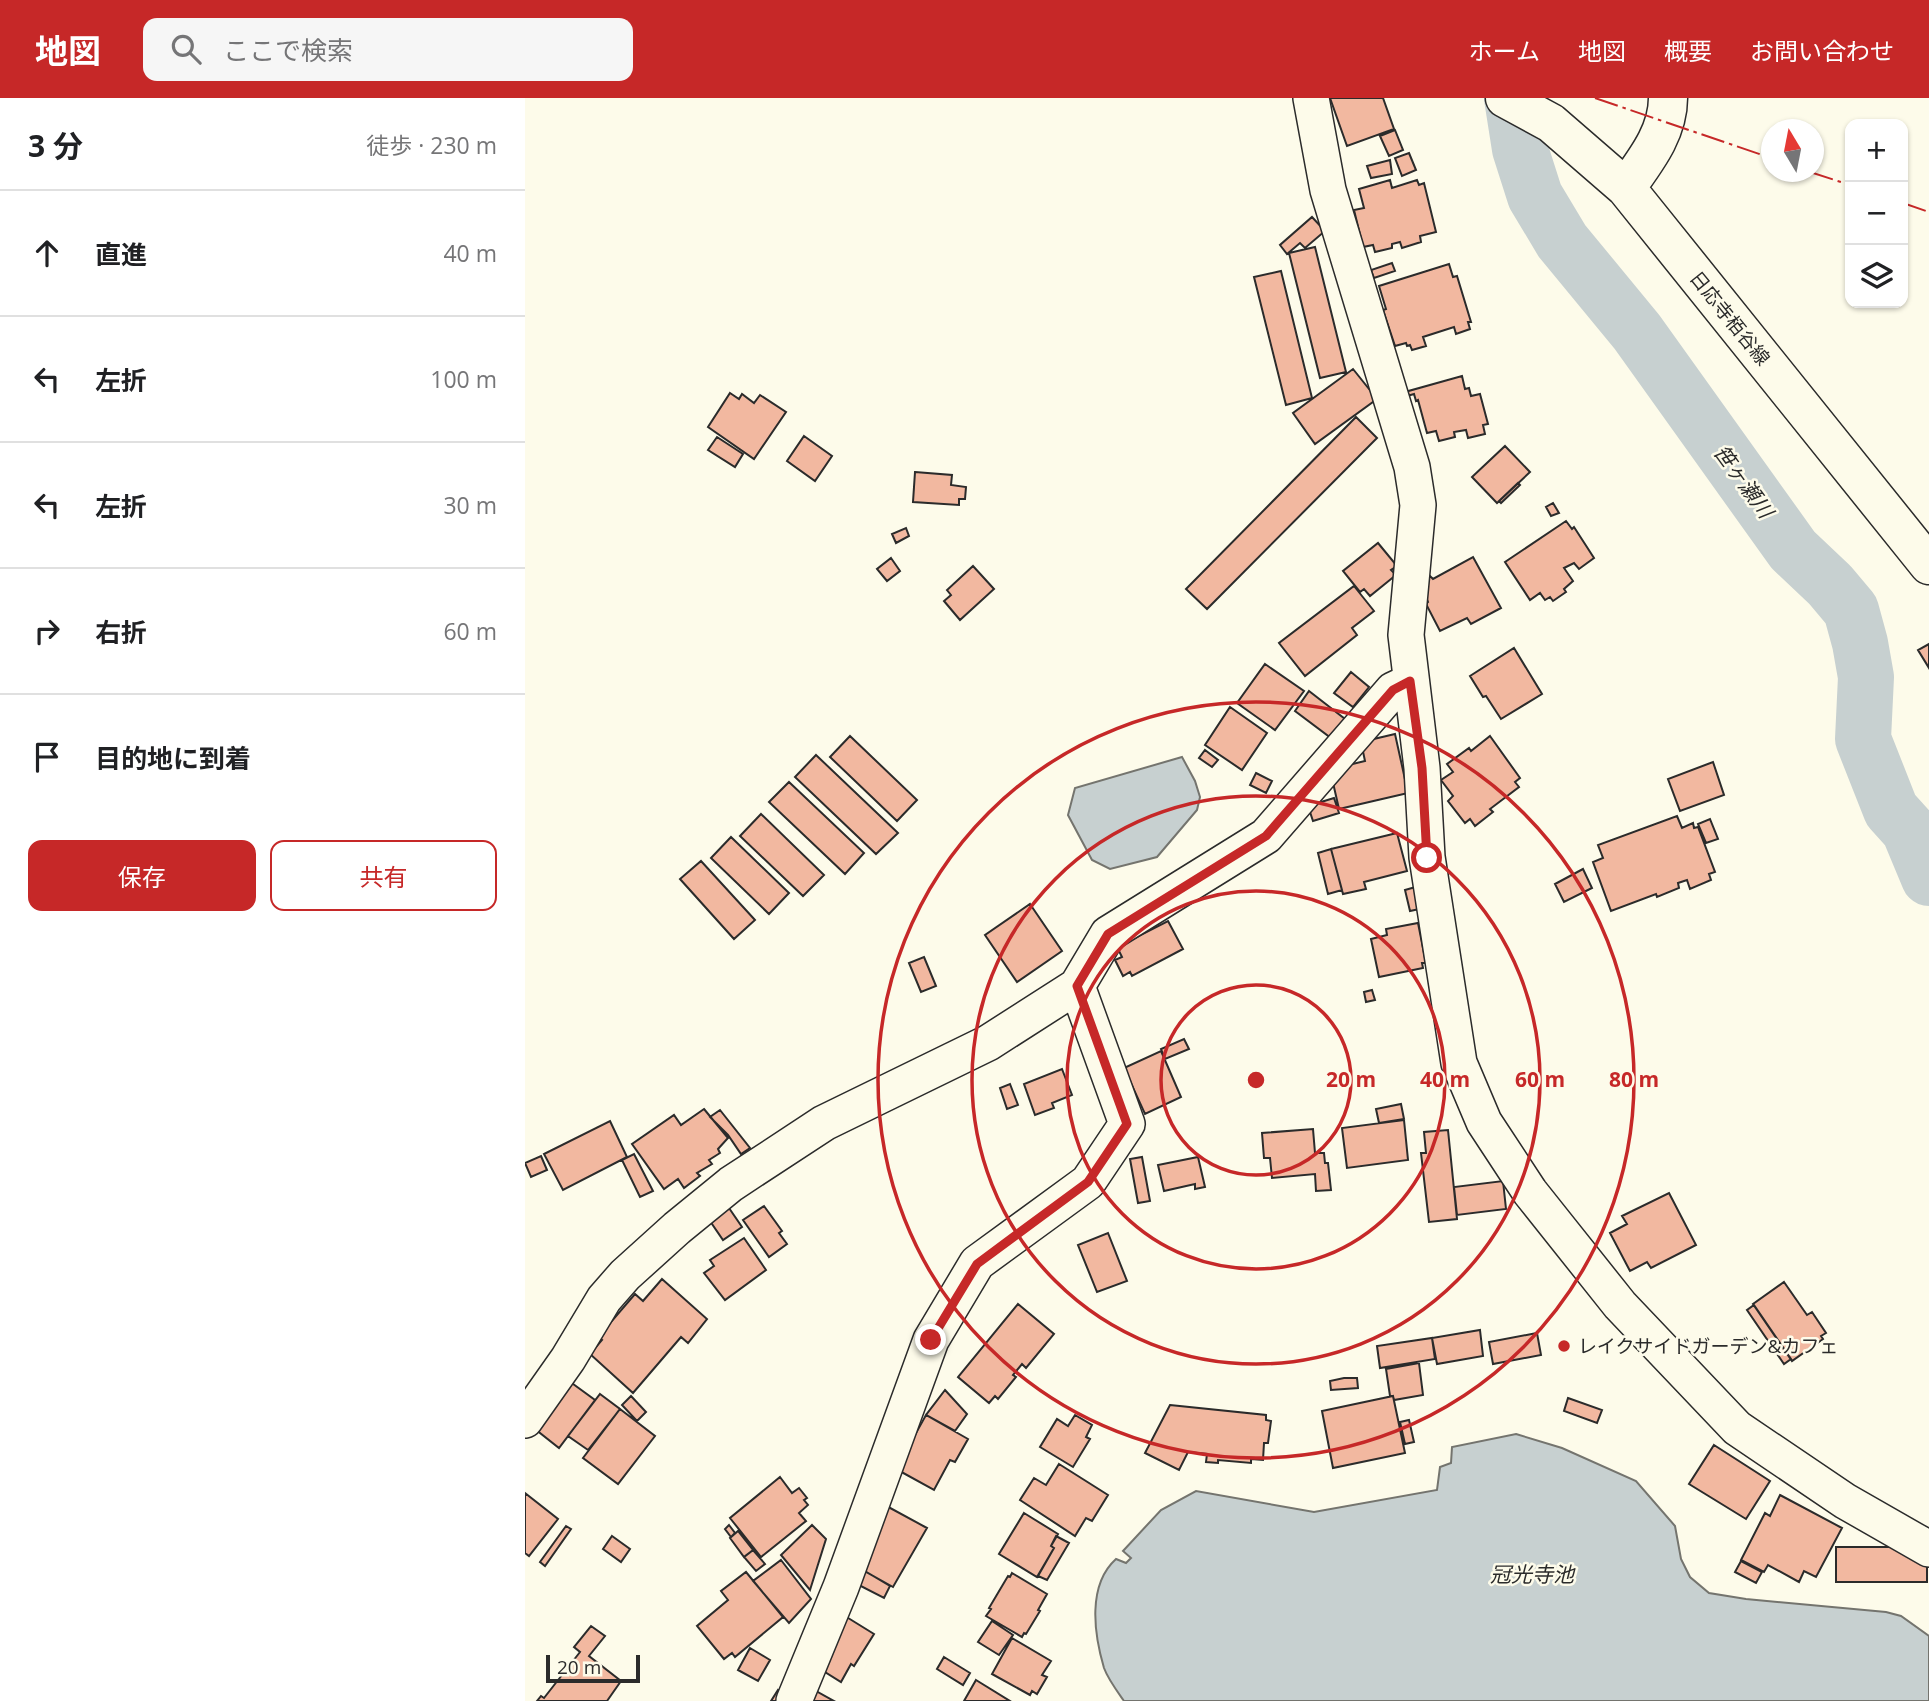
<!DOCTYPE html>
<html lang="ja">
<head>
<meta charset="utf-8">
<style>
	body { margin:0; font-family:"Open Sans","Noto Sans JP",sans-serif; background:#f6f6f6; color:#202124 }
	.controls { position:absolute; right:21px; top:21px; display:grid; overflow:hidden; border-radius:14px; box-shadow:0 2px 5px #0004 }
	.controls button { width:63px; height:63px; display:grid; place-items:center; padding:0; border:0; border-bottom:2px solid #e0e0e0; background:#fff; color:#202124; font:35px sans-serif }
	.compass { position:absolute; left:1236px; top:21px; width:63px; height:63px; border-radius:50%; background:#fff; box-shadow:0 2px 5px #0004; rotate:350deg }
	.scale { position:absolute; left:21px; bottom:18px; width:94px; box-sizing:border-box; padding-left:7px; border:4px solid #2b2b2b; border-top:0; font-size:19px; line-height:24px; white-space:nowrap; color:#2b2b2b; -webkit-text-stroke:5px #fdfbea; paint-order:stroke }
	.stop { position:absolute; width:21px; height:21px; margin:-16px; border:5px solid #c62828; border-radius:50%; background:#fff }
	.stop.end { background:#c62828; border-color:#fff; box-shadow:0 2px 7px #0008 }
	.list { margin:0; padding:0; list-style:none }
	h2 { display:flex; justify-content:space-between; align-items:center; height:91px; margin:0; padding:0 28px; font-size:30px }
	h2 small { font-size:23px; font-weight:400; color:#757577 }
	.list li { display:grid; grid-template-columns:46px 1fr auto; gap:21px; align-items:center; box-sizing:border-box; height:126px; padding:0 28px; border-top:2px solid #e0e0e0 }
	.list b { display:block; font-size:26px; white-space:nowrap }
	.list em { font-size:23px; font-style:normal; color:#757577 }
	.actions { display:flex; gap:14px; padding:21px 28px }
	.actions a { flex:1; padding:16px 0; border:2px solid #c62828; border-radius:14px; text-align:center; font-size:24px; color:#c62828 }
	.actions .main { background:#c62828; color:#fff }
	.icon { flex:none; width:38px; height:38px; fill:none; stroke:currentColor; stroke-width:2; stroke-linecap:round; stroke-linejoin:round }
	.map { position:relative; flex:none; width:1404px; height:1603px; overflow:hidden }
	header { display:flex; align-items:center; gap:42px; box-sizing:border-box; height:98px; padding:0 35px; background:#c62828; color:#fff }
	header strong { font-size:33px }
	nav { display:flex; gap:38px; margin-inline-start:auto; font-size:24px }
	.search { width:490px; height:63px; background:#f6f6f6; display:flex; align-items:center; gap:18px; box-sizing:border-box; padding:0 24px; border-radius:14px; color:#757577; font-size:26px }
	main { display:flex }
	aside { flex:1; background:#fff }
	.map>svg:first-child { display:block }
</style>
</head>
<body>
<header>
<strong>地図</strong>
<div class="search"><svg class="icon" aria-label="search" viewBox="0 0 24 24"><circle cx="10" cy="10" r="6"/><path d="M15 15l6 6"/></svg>ここで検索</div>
<nav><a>ホーム</a><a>地図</a><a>概要</a><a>お問い合わせ</a></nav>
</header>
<main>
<aside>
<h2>3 分<small>徒歩 · 230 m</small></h2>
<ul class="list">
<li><svg class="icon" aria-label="ahead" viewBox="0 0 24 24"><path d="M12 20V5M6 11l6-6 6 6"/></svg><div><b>直進</b></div><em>40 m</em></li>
<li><svg class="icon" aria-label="left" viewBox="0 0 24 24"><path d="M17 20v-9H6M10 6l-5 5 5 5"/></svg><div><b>左折</b></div><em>100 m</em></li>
<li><svg class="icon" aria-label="left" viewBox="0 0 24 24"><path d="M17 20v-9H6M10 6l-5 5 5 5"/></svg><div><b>左折</b></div><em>30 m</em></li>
<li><svg class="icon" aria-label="right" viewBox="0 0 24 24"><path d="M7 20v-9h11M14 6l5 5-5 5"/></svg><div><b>右折</b></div><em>60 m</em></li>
<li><svg class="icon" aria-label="arrive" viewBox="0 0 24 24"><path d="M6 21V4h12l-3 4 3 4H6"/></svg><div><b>目的地に到着</b></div></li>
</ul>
<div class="actions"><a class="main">保存</a><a>共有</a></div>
</aside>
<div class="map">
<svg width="1404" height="1603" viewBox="0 0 1404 1603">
	<rect width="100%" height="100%" fill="#fdfbea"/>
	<path fill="#c7d0d0" stroke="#74746e" stroke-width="2" d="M657,659L670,683L675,699L672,712L632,759L585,771L567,762L543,717L550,690Z
		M991,1336L1037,1350L1111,1383L1150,1428L1156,1461L1165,1479L1184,1495L1221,1501L1361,1514L1376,1518L1404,1538V1603H599C592,1593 583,1581 579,1570C569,1536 562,1487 591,1461L601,1465L606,1460L598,1453L636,1412L671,1393L789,1414L912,1392L915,1369L926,1365L927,1349Z"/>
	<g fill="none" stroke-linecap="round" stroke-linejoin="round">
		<path stroke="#c7d0d0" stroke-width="56" d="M987,0L995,51L1010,98L1037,143L1112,234L1268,452L1305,487L1326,512L1335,545L1341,579L1338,641L1366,712L1384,732L1404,780"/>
	</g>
	<path fill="#f2b8a0" stroke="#2b2b2b" stroke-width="2" d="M805,0H858L869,31L822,48Z
		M870,32L878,52L864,58L855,38Z
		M884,55L891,72L877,78L870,60Z
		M865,62L867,76L846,80L842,68Z
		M865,82L867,90L892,82L894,87L899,85L911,134L895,138L896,144L877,150L875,144L867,146V150L850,154L848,147L838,149L829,112L839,110L834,91Z
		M787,119L800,133L780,150L775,145L762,156L755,147Z
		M790,149L821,274L795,280L764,155Z
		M867,165L870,173L849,180L846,172Z
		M924,166L928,179L932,178L946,224H943L945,231L931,236L929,229L898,239L901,248L887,252L885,247L882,248L881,245L870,248L858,212L861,211L854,188Z
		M756,173L787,300L761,307L729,179Z
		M828,271L852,301L790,346L768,315Z
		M937,278L940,291L944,290L946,298L955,296L963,326L958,327L960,336L943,340L941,332L929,334L930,339L914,343L911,333L902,335L893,302L891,303L889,296L882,298L880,294Z
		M205,295L214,301L217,296L229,305L235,297L261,314L229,361L183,329Z
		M831,319L852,340L682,511L661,491Z
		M279,338L307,358L290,383L262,363Z
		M192,339L218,356L210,369L183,352Z
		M980,348L1005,374L972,405L947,379Z
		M390,374L427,377L426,387L441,389L440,401H434V407L388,404Z
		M993,385L995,387L976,405L974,403Z
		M1028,405L1034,415L1026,418L1021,409Z
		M1041,423L1047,431L1049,429L1069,460L1054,471L1049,465L1039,470L1048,483L1039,491L1041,494L1028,503L1025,499L1020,502L1015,495L1005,502L980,464Z
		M381,430L384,438L371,445L367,436Z
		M853,445L872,468L866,472L871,477L845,498L839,491L835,494L818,473Z
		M948,459L976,510L946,526L942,520L915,533L901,506L903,504L895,484L905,478L908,481Z
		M366,460L375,473L362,483L352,471Z
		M448,468L469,491L435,522L419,503L426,497L422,492Z
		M829,488L849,513L827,530L832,537L780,578L754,545Z
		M1404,546V570L1393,552Z
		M989,550L1017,596L976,621L961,598L958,599L945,578Z
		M740,566L779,593L750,632L712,605Z
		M826,574L844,589L828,609L809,595Z
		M784,593L820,621L806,640L770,613Z
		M705,609L742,635L717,672L680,647Z
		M870,636L883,695L814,711L806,676L811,670L840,663L836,644Z
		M325,638L392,702L372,723L305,659Z
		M965,638L995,680L990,684L994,689L965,711L968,714L950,728L945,721L940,725L923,703L928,698L916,682L928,674L922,666L944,650L946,653Z
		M680,652L693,662L687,669L674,660Z
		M291,657L373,735L351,756L270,679Z
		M1188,664L1199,697L1155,713L1143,681Z
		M731,675L747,683L741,695L725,687Z
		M264,684L339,755L320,776L244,704Z
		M809,700L814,715L788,723L783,708Z
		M236,716L299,777L278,798L215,738Z
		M1152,718L1157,730L1168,725L1169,730L1173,729L1190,774L1184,776L1186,782L1165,791L1162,782L1153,785L1154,790L1132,799L1131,796L1086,813L1068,764L1078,760L1073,747Z
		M1185,721L1193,741L1181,745L1173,726Z
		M872,735L882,773L839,784L841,791L818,796L806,751Z
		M206,739L264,795L244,816L186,760Z
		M806,751L817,792L803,796L793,755Z
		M176,763L230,822L209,841L155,781Z
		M1058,771L1067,790L1039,804L1030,786Z
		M894,788L899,810L885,813L880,792Z
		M505,806L537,853L492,884L460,837Z
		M643,823L658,851L607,878L605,874L598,878L590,862L597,859L592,849Z
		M893,825L901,865H897L898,870L854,879L846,841L862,837L861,831Z
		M399,859L411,888L396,894L384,865Z
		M847,892L850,902L841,904L839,894Z
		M659,941L664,951L640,961L636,951Z
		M636,953L656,999L620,1016L599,970Z
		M537,971L547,997L527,1005L529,1010L510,1017L499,986Z
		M485,986L493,1007L482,1011L475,990Z
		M876,1006L879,1021L854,1025L851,1011Z
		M179,1011L203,1040L193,1051L195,1055L184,1062L187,1066L172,1075L175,1078L159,1090L153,1081L139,1091L107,1046L149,1017L156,1027Z
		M195,1012L225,1050L216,1056L203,1037L185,1019Z
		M879,1022L883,1062L822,1070L817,1030Z
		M85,1023L102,1059L38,1092L19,1056Z
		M788,1031L790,1055H799L800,1065H803L806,1092L791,1093L790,1076L747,1080L745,1060H739L737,1035Z
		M923,1032L932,1121L904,1124L896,1055H901L899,1034Z
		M109,1056L128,1093L115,1099L97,1062Z
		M16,1058L22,1072L6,1079L0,1065Z
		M617,1059L625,1103L613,1105L605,1061Z
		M673,1059L680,1089L670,1091V1086L639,1093L633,1067Z
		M978,1083L981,1111L932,1117L929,1089Z
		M1144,1095L1171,1147L1126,1170L1122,1164L1105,1173L1085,1135L1102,1126L1097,1118Z
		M239,1108L257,1133L254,1135L262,1146L244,1159L218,1122Z
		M204,1110L217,1129L198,1142L185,1123Z
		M583,1135L602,1183L572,1194L553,1147Z
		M219,1140L241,1172L200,1202L179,1175L189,1168L185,1162Z
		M137,1181L182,1221L163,1245L156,1239L108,1295L65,1256L77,1242L73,1239L110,1196L118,1203Z
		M1259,1184L1282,1217L1287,1214L1301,1235L1296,1238L1298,1241L1267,1263L1228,1206Z
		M493,1206L529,1236L501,1270L497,1266L488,1277L491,1279L473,1301L470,1298L464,1305L433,1279Z
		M1229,1207L1266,1261L1259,1266L1222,1212Z
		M955,1232L958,1258L912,1266L907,1240Z
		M1012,1235L1016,1257L968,1266L964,1244Z
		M907,1240L910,1261L855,1270L852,1248Z
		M894,1265L898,1297L869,1302L868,1298H865L861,1271Z
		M819,1280H832L833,1290L806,1292L805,1283Z
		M44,1283L70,1302L34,1350L10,1331Z
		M420,1292L442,1316L430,1333L401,1317Z
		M75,1296L95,1311L63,1352L43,1338Z
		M106,1298L121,1314L112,1323L97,1307Z
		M868,1298L880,1355L808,1370L797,1313Z
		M1043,1300L1077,1312L1072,1325L1039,1313Z
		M645,1307L741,1317V1322L746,1323L743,1345H739L738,1362L726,1361V1365L693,1362V1365L681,1364L682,1356L663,1354L654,1372L620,1355Z
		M95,1311L130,1338L93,1386L58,1360Z
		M401,1317L443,1341L430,1364L425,1362L409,1392L371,1371Z
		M550,1317L567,1327L561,1339L565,1341L548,1369L515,1349L532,1321L543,1328Z
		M884,1322L889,1344L880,1346L875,1324Z
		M1189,1347L1245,1383L1221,1421L1164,1386Z
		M534,1366L583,1397L567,1423L561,1420L550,1438L495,1402L509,1380L521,1387Z
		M255,1379L267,1395L274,1390L282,1400L279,1402L283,1407L274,1415L281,1423L236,1459L205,1420Z
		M0,1395L33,1421L4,1458L0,1455Z
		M1255,1397L1317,1430L1291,1479L1279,1473L1274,1484L1243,1467L1239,1474L1216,1462L1240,1415L1245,1418Z
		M356,1405L402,1430L368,1489L327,1466Z
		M499,1415L533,1436L526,1448L529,1450L512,1479L474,1456Z
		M204,1427L210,1435L206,1439L200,1431Z
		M287,1427L301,1441L285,1492L256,1457Z
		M41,1428L46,1431L20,1468L15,1464Z
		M213,1433L228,1452L219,1459L205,1440Z
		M87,1438L105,1451L96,1464L78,1451Z
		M531,1438L544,1445L522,1482L513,1478L529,1450L526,1448Z
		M1311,1449H1372L1385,1452V1460H1402V1484H1311Z
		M228,1452L240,1466L231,1473L219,1459Z
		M256,1462L286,1501L264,1525L228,1483Z
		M1216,1463L1237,1474L1231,1485L1210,1474Z
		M333,1469L365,1488L359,1500L326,1483Z
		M221,1474L258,1519L210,1559L207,1555L199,1561L172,1528L203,1502L196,1493Z
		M487,1475L522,1496L513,1512L515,1513L501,1536L499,1535L497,1539L461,1518L466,1511L464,1510L483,1478L485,1479Z
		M307,1510L349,1536L329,1568L326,1566L316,1584L276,1559Z
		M467,1523L488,1537L474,1557L453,1544Z
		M66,1528L80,1538L64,1558L96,1583L82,1603H12L16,1598L19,1600L55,1554L49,1549Z
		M487,1540L526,1563L517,1577L522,1579L512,1596L507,1593L505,1597L467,1576Z
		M225,1550L245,1562L233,1583L213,1572Z
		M419,1559L445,1575L438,1587L412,1571Z
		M451,1582L485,1603H439Z
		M273,1583L309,1603H246L253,1592L256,1594Z"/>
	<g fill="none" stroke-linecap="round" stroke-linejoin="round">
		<defs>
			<path id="minor" d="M786,0L803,92L887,369L893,407L881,537L897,670L902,759L934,965L959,1024L1005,1094L1095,1207L1212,1330L1320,1403L1404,1451
				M0,1322L43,1261L79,1201L100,1177L152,1130L206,1086L299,1025L463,945L552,888L583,836L741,738L868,592L885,584
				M269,1603L316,1489L406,1242L452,1165L563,1084L602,1026L552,888"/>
			<path id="major" d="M980,0L1026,25L1101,90L1404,467
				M1101,90C1120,63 1143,35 1143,0"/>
		</defs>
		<use href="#minor" stroke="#2b2b2b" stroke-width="38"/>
		<use href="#major" stroke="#2b2b2b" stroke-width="41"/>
		<use href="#minor" stroke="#fdfbea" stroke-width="35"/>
		<use href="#major" stroke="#fdfbea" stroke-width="38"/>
		<path stroke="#c62828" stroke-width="2" stroke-dasharray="24 5 3.5 5" stroke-linecap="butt" d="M1070,0L1246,60
			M1285,74L1325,87
			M1378,105L1404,114"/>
	</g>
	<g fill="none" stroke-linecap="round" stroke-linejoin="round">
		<path stroke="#c62828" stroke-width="9" d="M406,1242L452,1166L563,1084L602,1026L552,888L583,836L741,738L868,592L885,583L897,670L902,760"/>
	</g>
	<g fill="none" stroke="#c62828" stroke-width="3.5">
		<circle cx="731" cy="982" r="95"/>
		<circle cx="731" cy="982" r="189"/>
		<circle cx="731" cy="982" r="284"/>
		<circle cx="731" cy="982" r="378"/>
	</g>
	<circle fill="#c62828" stroke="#fdfbea" stroke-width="2.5" cx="1039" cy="1248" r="7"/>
	<g text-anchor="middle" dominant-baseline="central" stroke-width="5" stroke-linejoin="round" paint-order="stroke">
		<g font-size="19" fill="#2b2b2b" stroke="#fdfbea">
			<text transform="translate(1205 220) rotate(51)">日応寺栢谷線</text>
		</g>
		<g font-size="19" fill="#2b2b2b" stroke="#fdfbea" text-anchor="start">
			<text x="1053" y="1248">レイクサイドガーデン&amp;カフェ</text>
		</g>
		<g font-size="21" font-style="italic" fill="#2b2b2b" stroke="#fdfbea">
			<text transform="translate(1219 383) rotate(54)">笹ヶ瀬川</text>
			<text x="1007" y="1476">冠光寺池</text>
		</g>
	</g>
	<circle cx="731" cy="982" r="10" fill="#c62828" stroke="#fdfbea" stroke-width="3.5"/>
	<g font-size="21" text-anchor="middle" font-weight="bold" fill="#c62828" stroke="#fdfbea" stroke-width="5" stroke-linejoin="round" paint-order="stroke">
		<text x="826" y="989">20 m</text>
		<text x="920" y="989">40 m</text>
		<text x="1015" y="989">60 m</text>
		<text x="1109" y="989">80 m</text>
	</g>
</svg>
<div class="controls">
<button>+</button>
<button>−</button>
<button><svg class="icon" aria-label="layers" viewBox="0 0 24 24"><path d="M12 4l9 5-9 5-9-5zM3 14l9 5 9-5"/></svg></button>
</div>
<svg class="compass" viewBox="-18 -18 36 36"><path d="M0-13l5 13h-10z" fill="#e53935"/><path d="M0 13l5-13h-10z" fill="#757577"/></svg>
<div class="scale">20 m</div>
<div class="stop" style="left:902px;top:760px"></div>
<div class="stop end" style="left:406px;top:1242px"></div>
</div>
</main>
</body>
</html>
